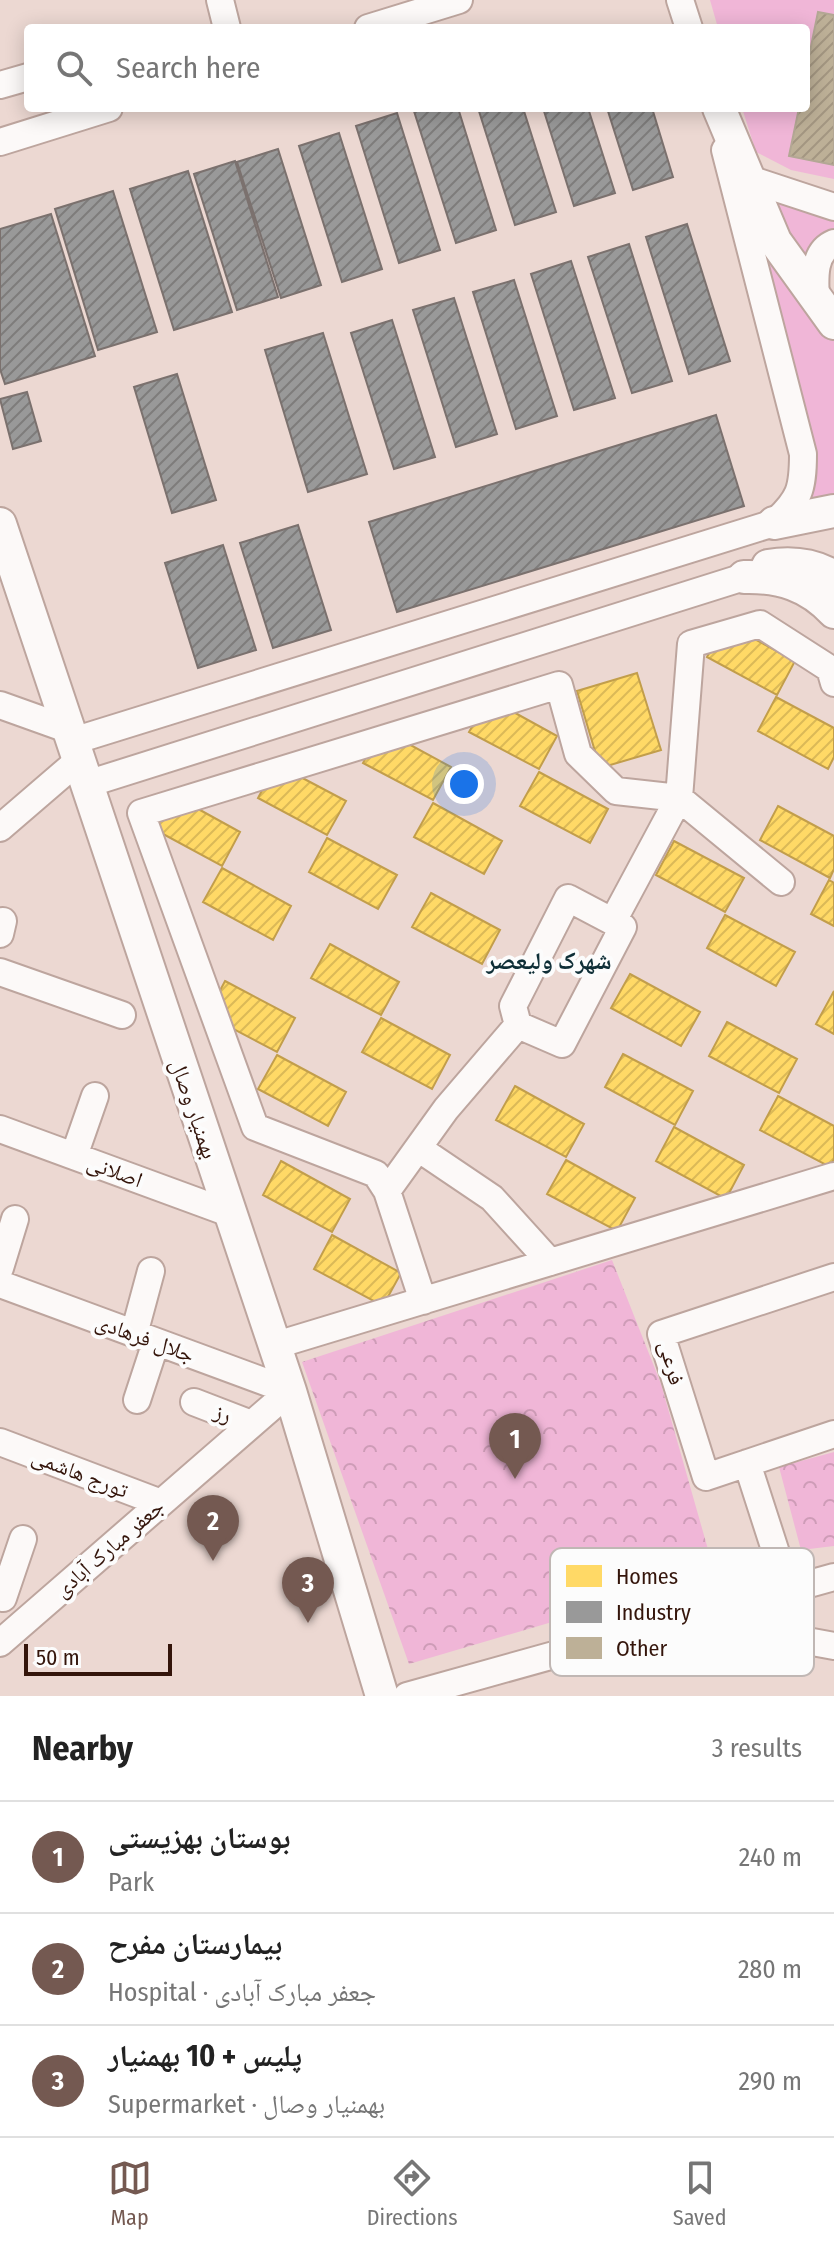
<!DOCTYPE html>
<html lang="en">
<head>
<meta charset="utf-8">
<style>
	body { margin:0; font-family:"Fira Sans Condensed","Noto Naskh Arabic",sans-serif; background:#f6f6f6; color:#222 }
	.scale { position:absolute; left:24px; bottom:20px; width:148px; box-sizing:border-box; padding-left:8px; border:4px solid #34150b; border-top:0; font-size:22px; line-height:28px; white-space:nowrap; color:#34150b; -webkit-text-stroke:6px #fcfcfc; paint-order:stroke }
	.you { position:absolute; left:464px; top:784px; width:28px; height:28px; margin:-20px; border:6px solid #fff; border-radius:50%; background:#1a73e8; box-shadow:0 0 0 12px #1a73e833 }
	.badge { display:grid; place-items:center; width:52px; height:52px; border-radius:50%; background:#745951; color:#fff; font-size:26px; font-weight:700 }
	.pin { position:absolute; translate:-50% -66px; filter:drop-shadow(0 2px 4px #0008) }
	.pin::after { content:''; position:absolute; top:42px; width:28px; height:24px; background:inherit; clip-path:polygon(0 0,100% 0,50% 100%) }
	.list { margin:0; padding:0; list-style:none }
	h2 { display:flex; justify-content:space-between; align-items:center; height:104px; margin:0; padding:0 32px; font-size:34px }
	h2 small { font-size:26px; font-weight:400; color:#767676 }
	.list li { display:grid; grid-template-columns:52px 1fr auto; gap:24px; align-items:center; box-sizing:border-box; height:112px; padding:0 32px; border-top:2px solid #e0e0e0 }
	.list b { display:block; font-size:30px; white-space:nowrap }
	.list p { margin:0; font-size:26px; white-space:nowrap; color:#767676 }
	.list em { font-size:26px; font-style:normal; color:#767676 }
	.icon { flex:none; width:44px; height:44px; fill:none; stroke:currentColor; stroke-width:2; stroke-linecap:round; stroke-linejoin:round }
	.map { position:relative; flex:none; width:834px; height:1696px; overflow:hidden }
	.search { position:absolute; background:#fff; box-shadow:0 4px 20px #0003; left:24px; right:24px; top:24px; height:88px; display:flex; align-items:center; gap:20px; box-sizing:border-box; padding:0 28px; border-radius:8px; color:#767676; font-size:30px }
	.sheet { height:440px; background:#fff }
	nav { display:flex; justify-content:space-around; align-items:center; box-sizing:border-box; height:112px; border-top:2px solid #e0e0e0; background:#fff; font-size:22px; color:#767676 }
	nav a { display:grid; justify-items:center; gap:4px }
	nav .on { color:#745951 }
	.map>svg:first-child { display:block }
</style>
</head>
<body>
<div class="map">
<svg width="834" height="1696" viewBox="0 0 834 1696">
	<defs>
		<pattern id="park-crowns" width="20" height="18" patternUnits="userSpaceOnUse" patternTransform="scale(2)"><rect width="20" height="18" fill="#f0b6d7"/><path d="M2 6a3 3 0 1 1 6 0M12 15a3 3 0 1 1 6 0" fill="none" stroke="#ce9cb7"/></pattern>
		<pattern id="homes-hatch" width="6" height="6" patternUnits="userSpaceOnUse" patternTransform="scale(2)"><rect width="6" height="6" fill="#ffd966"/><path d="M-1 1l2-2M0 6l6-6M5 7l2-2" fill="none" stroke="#dbb957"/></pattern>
		<pattern id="industry-hatch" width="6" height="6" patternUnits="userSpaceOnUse" patternTransform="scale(2)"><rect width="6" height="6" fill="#999"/><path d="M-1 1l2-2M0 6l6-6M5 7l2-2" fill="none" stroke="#7e7c7b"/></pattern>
		<pattern id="building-hatch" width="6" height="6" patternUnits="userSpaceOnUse" patternTransform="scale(2)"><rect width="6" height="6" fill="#bdb097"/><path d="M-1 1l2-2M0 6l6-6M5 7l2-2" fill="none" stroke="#a39681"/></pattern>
	</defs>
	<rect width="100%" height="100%" fill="#ecd8d2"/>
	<path fill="#f0b6d7" d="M710,0H834V179L791,170L756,152L742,108H806V28H718Z
		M773,201L834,216V228L823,235L803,266Z
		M747,208L824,330L834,339V497L803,507C816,484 816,469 812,444Z"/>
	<path fill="url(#park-crowns)" d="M612,1260L661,1384L715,1574L409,1664L302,1362Z
		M834,1452V1546L801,1550L779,1467Z"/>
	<path fill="url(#homes-hatch)" stroke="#c29e4b" stroke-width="2" d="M725,623L795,661L777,695L707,657Z
		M637,673L661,750L600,768L577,691Z
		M776,697L834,728V757L828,769L758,731Z
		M488,698L557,736L539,769L469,732Z
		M381,729L451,767L433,800L363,763Z
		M276,764L346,801L327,835L258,798Z
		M539,772L608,809L590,843L520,806Z
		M171,794L240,832L222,866L152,828Z
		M433,803L502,841L484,874L414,837Z
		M778,806L834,836V869L830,878L760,840Z
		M327,838L397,875L378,909L309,872Z
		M674,841L744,878L725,912L656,875Z
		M222,868L291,906L273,940L203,902Z
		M829,880L834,883V926L811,914Z
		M431,893L500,930L482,964L412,927Z
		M725,915L795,952L776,986L707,948Z
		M330,944L399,982L381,1015L311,978Z
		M630,974L700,1012L681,1046L611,1008Z
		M225,981L295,1018L277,1052L207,1015Z
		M834,991V1034L816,1024Z
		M381,1018L450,1055L432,1089L362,1052Z
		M727,1022L797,1059L779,1093L709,1056Z
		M623,1054L693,1091L675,1125L605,1087Z
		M277,1055L346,1092L328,1126L258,1089Z
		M515,1086L584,1124L566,1157L496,1120Z
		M778,1096L834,1126V1159L830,1167L760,1130Z
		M674,1127L744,1165L726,1199L656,1161Z
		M566,1160L635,1198L617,1231L547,1194Z
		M281,1161L350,1199L332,1232L263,1195Z
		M332,1235L401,1273L383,1306L314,1269Z"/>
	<path fill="url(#industry-hatch)" stroke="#7b716e" stroke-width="2" d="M413,108H458L496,230L456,243Z
		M478,108H523L556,212L515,225Z
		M543,108H588L615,193L574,206Z
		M607,108H652L673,177L633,190Z
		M397,113L440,250L399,263L356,126Z
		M339,133L382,269L342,282L299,146Z
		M278,149L321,285L281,298L237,162Z
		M235,161L278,297L237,310L194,174Z
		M188,171L232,312L174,330L130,189Z
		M113,191L157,332L98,350L55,209Z
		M51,214L95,356L5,384L0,369V229Z
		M687,224L730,361L689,374L646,237Z
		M629,244L672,381L632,393L588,257Z
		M571,261L615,398L574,410L531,274Z
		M514,280L557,416L516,429L473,292Z
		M454,298L497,434L456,447L413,310Z
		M392,320L435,457L394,469L351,333Z
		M323,333L367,474L308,492L265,350Z
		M177,374L216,500L172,513L134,387Z
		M27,392L41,441L13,449L0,399Z
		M716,415L744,506L397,612L369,522Z
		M298,525L331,630L273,648L240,543Z
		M223,545L256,650L198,668L165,563Z"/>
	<path fill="url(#building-hatch)" stroke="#b3a794" stroke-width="2" d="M818,12L834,15V165L789,156L799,108H806V71Z"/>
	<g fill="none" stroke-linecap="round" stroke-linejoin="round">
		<defs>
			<path id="minor" d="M220,0L227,28
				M680,0L689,28
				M368,28L459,0
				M0,85L28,77
				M0,142L109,108
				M749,179L834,207
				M816,301C815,281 812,252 834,243
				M0,705L70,730
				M73,741L774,523C800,499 803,489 803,454L725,150
				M87,784L744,577
				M0,828L79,760
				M781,882L679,798L691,644L760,624L830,669L834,683
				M568,898L623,927L562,1044L518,1025L513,1006Z
				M0,934L3,921
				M0,972L122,1015
				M0,1129L229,1213
				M418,1148L492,1198L550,1262
				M74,1156L95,1096
				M387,1191L446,1109L518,1025
				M0,1268L15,1219
				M834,1277L661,1334L706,1477L834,1434
				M0,1284L290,1391L0,1643
				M423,1301L387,1191L376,1174L255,1127L141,813L559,685L578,754L616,791L679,798L613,921
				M134,1334L151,1271
				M273,1346L834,1176
				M137,1400L156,1342
				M194,1402L251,1424
				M0,1442L161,1503
				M747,1463L788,1590
				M3,1598L23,1539
				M692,1620L834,1646
				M407,1696L834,1577"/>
			<path id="major" d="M719,108L775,241L834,323
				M774,523L834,511
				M0,524L290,1391L382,1696
				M768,566C792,562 813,564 834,577
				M744,577C780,576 809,585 834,612"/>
		</defs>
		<use href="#minor" stroke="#bda59e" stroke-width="30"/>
		<use href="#major" stroke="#bda59e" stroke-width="36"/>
		<use href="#minor" stroke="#fcf9f8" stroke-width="26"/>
		<use href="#major" stroke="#fcf9f8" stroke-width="32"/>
	</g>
	<g text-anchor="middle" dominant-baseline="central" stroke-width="8" stroke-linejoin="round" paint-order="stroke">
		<g font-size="22" fill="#34150b" stroke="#fcfcfc">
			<text transform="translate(194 1109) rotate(71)">بهمنیار وصال</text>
			<text transform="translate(115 1171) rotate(20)">اصلانی</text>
			<text transform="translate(145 1338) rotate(20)">جلال فرهادی</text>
			<text transform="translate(672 1363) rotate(76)">فرعی</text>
			<text transform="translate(223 1413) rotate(21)">رز</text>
			<text transform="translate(80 1473) rotate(21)">تورج هاشمی</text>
			<text transform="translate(109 1548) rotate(-41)">جعفر مبارک آبادی</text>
		</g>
		<g font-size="24" font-weight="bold" fill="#0f2f37" stroke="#fcfcfc">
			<text x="549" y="961">شهرک ولیعصر</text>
		</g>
	</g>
	<rect x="550" y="1548" width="264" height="128" rx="12" fill="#fcfcfc" stroke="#c0b7b4" stroke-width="2"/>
	<rect x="566" y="1565" width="36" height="22" fill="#ffd966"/>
	<rect x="566" y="1601" width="36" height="22" fill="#999"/>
	<rect x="566" y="1637" width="36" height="22" fill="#bdb097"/>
	<g font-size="22" fill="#34150b">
		<text x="616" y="1584">Homes</text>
		<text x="616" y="1620">Industry</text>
		<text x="616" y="1656">Other</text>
	</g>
</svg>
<div class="scale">50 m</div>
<div class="you"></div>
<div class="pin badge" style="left:515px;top:1479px">1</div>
<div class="pin badge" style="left:213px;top:1561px">2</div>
<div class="pin badge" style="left:308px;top:1623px">3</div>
<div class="search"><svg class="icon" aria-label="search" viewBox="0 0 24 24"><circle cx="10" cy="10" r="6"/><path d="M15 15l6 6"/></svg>Search here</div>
</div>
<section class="sheet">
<h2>Nearby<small>3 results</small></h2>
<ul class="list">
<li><span class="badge">1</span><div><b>بوستان بهزیستی</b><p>Park</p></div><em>240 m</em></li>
<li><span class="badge">2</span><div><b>بیمارستان مفرح</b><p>Hospital · جعفر مبارک آبادی</p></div><em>280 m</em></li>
<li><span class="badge">3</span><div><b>پلیس + 10 بهمنیار</b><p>Supermarket · بهمنیار وصال</p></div><em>290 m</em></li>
</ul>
</section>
<nav>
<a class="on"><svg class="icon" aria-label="map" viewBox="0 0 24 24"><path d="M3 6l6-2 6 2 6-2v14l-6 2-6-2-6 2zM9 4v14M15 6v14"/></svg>Map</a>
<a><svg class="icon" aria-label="directions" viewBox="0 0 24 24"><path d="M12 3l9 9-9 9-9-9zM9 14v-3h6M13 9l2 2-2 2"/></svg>Directions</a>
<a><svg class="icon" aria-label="saved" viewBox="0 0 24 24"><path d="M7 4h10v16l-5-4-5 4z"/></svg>Saved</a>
</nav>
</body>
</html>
